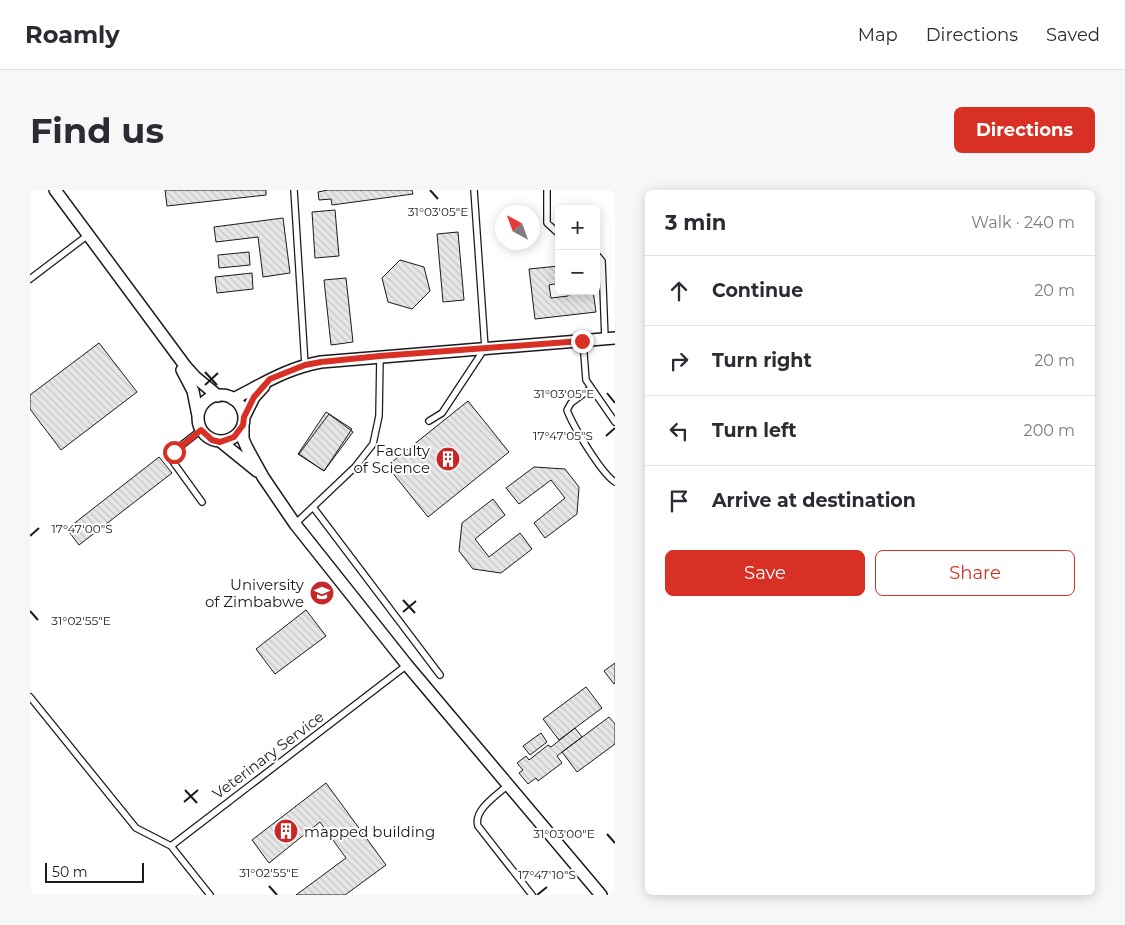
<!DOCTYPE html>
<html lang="en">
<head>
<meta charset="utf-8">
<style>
	body { margin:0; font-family:Montserrat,sans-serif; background:#f7f7f7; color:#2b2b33 }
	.controls { position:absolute; right:15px; top:15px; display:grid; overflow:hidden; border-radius:8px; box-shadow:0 2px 12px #0003 }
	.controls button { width:45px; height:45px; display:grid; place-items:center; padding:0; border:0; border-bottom:1px solid #e1e1e2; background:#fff; color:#2b2b33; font:25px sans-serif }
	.compass { position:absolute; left:465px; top:15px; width:45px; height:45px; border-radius:50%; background:#fff; box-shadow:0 2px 12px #0003; rotate:319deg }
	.scale { position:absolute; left:15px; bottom:12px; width:99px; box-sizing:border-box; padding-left:5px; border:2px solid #1a1a1a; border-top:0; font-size:14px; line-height:18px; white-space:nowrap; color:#1a1a1a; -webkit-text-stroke:4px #fff; paint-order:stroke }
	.stop { position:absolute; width:15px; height:15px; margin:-11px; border:4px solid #d93025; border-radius:50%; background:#fff }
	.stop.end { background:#d93025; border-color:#fff; box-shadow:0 1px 5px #0008 }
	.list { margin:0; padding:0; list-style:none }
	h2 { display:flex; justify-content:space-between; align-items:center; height:65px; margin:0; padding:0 20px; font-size:21px }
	h2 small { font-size:16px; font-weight:400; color:#7c7c81 }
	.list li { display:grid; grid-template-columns:32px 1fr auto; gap:15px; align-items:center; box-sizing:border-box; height:70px; padding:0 20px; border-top:1px solid #e1e1e2 }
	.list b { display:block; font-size:19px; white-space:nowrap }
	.list em { font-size:16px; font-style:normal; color:#7c7c81 }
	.actions { display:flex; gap:10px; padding:15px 20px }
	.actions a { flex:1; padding:11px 0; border:1px solid #d93025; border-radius:8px; text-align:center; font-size:18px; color:#d93025 }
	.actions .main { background:#d93025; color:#fff }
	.icon { flex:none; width:28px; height:28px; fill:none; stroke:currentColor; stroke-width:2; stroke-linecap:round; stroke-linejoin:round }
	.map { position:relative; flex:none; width:585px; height:705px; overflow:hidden; border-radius:8px }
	header { display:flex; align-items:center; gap:30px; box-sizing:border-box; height:70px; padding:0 25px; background:#fff; border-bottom:1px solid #e1e1e2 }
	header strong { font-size:24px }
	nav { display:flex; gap:28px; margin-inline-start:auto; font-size:18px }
	.intro { display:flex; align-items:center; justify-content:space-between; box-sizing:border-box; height:120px; padding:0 30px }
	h1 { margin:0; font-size:35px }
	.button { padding:12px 22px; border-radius:8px; background:#d93025; color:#fff; font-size:18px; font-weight:700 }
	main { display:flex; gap:30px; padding:0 30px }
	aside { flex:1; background:#fff; border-radius:8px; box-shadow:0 2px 12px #0003 }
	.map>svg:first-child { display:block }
</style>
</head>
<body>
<header>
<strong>Roamly</strong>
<nav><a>Map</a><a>Directions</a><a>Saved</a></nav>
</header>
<div class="intro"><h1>Find us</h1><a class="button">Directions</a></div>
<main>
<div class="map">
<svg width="585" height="705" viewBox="0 0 585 705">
	<defs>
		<pattern id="building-back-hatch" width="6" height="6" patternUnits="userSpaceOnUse" patternTransform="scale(1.25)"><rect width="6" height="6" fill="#e6e6e6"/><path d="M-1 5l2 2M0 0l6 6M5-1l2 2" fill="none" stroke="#c5c5c5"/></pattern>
	</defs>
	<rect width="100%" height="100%" fill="#fff"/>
	<path fill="url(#building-back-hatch)" stroke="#1a1a1a" d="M135,0H236V5L137,16Z
		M298,0H382L383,4L302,15L301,9L289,10L288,2Z
		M305,20L309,66L285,68L282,22Z
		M253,28L260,83L233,87L228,47L186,52L184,37Z
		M428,42L434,110L413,112L407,44Z
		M219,62L220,75L189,78L188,65Z
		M370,70L394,77L400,101L382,119L358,112L352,88Z
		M529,76V93L519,95L521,108L538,106L539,101H563L566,122L505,129L499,79Z
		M222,83L223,99L187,103L185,87Z
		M316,88L323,152L301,155L294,90Z
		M69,153L107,202L31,260L0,219V205Z
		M438,211L479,262L398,327L357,276Z
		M296,222L322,239L294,281L268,264Z
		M299,224L323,242L294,281L269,264Z
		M129,267L142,283L49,355L37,339Z
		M504,277L535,279L549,297L547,324L515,348L504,333L535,308L521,290L489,314L476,298Z
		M463,309L475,325L445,349L459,367L490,343L502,359L471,383L443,379L429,361L432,333Z
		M276,420L296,446L245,484L226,459Z
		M585,473V493L584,494L574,481Z
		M556,497L572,518L529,550L513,529Z
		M579,527L585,534V554L547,582L532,562Z
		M545,538L552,547L527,566L532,573L508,591L506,588L498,594L489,583L493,580L487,573L496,566L499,570L518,555L521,557Z
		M511,543L517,552L500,565L493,556Z
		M296,593L356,675L315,705H266L316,668L290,632L239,673L222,650Z"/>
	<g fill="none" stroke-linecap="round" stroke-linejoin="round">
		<defs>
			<path id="lane" d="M264,0L275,175
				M517,0V33L529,44
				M566,64L572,71L575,149
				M0,89L58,45
				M553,151L556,190L585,232
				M560,199L541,213L537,220C543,236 571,283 585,292
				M399,231L412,223L455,158L444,0
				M171,240L143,262L141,269L172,312
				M283,317L410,485
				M265,334L325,277L343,254L349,226L350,166
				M0,507L106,638L141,656
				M478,595C467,605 443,620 448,636L502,705
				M180,705L141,656L377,475"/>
			<path id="street" d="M25,0L156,177L165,187L188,206
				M152,180L163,201L168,226
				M168 228a23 23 0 1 1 46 0a23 23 0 1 1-46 0Z
				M203,209C233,194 257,178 291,172L585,148
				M214,227L224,207L234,196
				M213,235V249L217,258L233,287L265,334L377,475L571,705
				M190,251L227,281"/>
		</defs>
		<use href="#lane" stroke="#1a1a1a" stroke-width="8"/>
		<use href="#street" stroke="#1a1a1a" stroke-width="14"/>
		<use href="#lane" stroke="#fff" stroke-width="5.5"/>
		<use href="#street" stroke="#fff" stroke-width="11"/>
	</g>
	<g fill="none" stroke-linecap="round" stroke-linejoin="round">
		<path stroke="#d93025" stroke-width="6" d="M144,262L171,240L182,250L190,252L204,247L213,235L214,227L224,207L240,189L275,175L291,172L350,166L552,151"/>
	</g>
	<path fill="none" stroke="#1a1a1a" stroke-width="2" d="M400,0L408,9M175,182L187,195M175,195L188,183M577,203L585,213M576,246L585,238M0,346L9,338M373,410L385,423M0,421L8,430M373,422L386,411M155,600L167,613M154,612L168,600M577,644L585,653M239,696L247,705M507,705L517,697"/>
	<defs>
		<symbol id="building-disc" viewBox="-11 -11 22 22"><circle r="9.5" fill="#c62828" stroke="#fff"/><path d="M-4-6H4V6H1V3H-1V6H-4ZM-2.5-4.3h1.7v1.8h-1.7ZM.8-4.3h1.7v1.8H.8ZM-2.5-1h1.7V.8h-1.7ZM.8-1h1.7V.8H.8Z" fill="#fff"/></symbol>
		<symbol id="university-disc" viewBox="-11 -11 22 22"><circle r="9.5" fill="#c62828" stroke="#fff"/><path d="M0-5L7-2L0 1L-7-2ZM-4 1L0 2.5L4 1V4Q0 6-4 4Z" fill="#fff"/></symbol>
	</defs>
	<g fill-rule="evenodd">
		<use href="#building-disc" x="404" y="255" width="28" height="28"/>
		<use href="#university-disc" x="278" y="389" width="28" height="28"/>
		<use href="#building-disc" x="242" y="627" width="28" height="28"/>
	</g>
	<g text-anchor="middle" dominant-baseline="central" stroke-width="4" stroke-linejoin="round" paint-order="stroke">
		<g font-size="15" fill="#1a1a1a" stroke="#fff" text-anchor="end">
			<text x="400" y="260">Faculty<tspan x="400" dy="17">of Science</tspan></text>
			<text x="274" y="394">University<tspan x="274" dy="17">of Zimbabwe</tspan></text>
			<text x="274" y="641" text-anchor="start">mapped building</text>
		</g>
		<g font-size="15" fill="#1a1a1a" stroke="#fff">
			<text transform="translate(238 565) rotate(-37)">Veterinary Service</text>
		</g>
	</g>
	<g font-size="12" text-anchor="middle" fill="#1a1a1a" stroke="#fff" stroke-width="4" stroke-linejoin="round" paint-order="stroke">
		<text x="408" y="26">31°03'05"E</text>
		<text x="534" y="208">31°03'05"E</text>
		<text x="533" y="250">17°47'05"S</text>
		<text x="52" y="343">17°47'00"S</text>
		<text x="51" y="435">31°02'55"E</text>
		<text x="534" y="648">31°03'00"E</text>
		<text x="239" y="687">31°02'55"E</text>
		<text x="517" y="689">17°47'10"S</text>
	</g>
</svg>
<div class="controls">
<button>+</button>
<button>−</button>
</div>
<svg class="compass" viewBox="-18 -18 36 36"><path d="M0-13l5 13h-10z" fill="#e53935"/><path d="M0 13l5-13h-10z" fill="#7c7c81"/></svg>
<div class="scale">50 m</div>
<div class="stop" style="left:144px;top:262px"></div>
<div class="stop end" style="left:552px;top:151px"></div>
</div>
<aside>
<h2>3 min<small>Walk · 240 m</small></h2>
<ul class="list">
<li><svg class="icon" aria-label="ahead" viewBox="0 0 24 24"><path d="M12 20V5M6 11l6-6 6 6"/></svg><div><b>Continue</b></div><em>20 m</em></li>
<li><svg class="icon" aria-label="right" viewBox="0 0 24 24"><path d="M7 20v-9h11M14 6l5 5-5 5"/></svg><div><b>Turn right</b></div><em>20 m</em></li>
<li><svg class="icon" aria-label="left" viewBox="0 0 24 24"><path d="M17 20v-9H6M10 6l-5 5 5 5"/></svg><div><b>Turn left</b></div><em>200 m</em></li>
<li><svg class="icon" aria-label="arrive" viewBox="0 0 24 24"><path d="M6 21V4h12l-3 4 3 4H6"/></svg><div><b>Arrive at destination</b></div></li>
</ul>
<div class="actions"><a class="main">Save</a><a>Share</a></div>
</aside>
</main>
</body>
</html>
